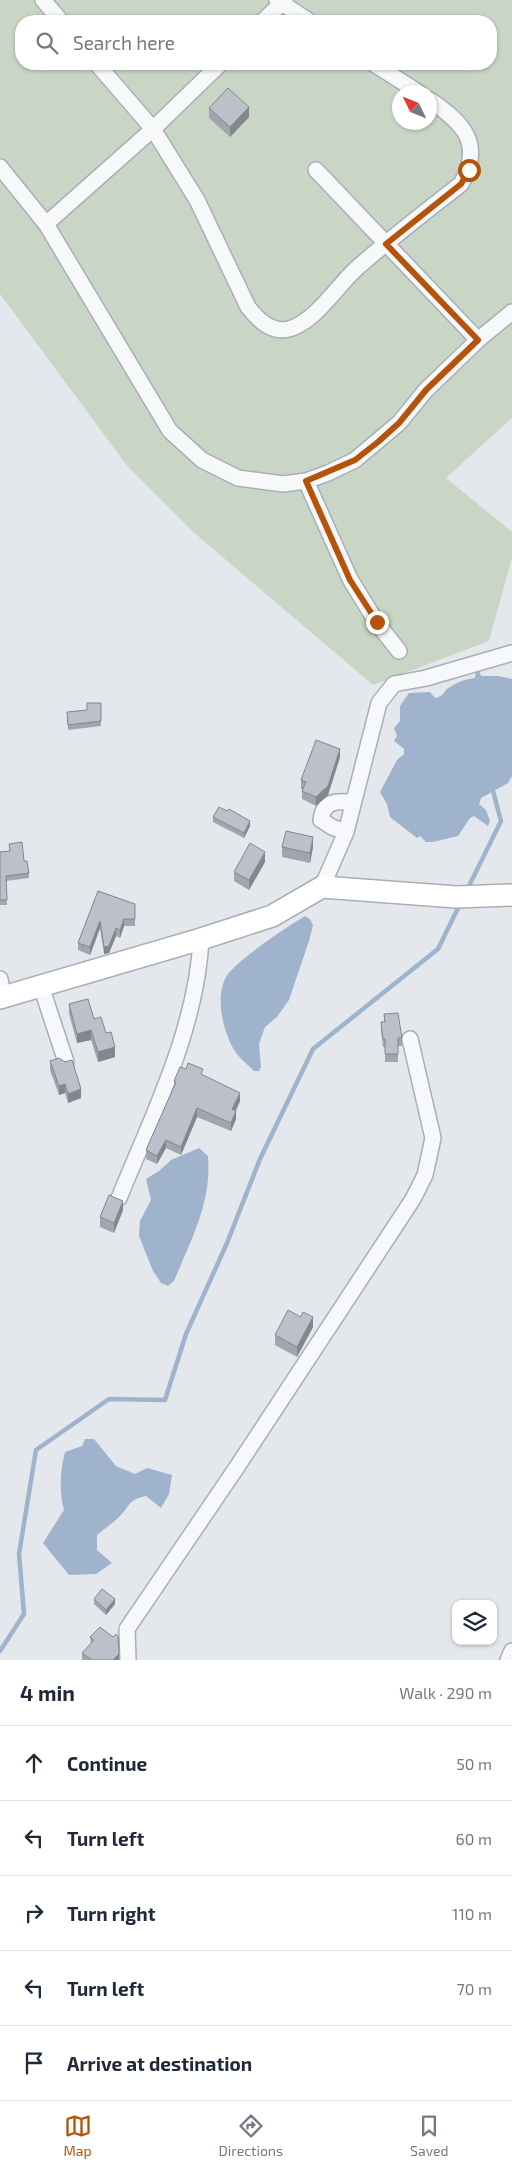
<!DOCTYPE html>
<html lang="en">
<head>
<meta charset="utf-8">
<style>
	body { margin:0; font-family:"Exo 2",sans-serif; background:#f2f2f3; color:#1f2937 }
	.controls { position:absolute; right:15px; bottom:15px; display:grid; overflow:hidden; border-radius:10px; box-shadow:0 1px 4px #0004 }
	.controls button { width:45px; height:45px; display:grid; place-items:center; padding:0; border:0; border-bottom:1px solid #e0e1e3; background:#fff; color:#1f2937; font:25px sans-serif }
	.compass { position:absolute; left:392px; top:85px; width:45px; height:45px; border-radius:50%; background:#fff; box-shadow:0 1px 4px #0004; rotate:313deg }
	.stop { position:absolute; width:15px; height:15px; margin:-11px; border:4px solid #b45309; border-radius:50%; background:#fff }
	.stop.end { background:#b45309; border-color:#fff; box-shadow:0 1px 5px #0008 }
	.list { margin:0; padding:0; list-style:none }
	h2 { display:flex; justify-content:space-between; align-items:center; height:65px; margin:0; padding:0 20px; font-size:21px }
	h2 small { font-size:16px; font-weight:400; color:#747a83 }
	.list li { display:grid; grid-template-columns:32px 1fr auto; gap:15px; align-items:center; box-sizing:border-box; height:75px; padding:0 20px; border-top:1px solid #e0e1e3 }
	.list b { display:block; font-size:19px; white-space:nowrap }
	.list em { font-size:16px; font-style:normal; color:#747a83 }
	.icon { flex:none; width:28px; height:28px; fill:none; stroke:currentColor; stroke-width:2; stroke-linecap:round; stroke-linejoin:round }
	.map { position:relative; flex:none; width:512px; height:1660px; overflow:hidden }
	.search { position:absolute; background:#fff; box-shadow:0 1px 4px #0004; left:15px; right:15px; top:15px; height:55px; display:flex; align-items:center; gap:12px; box-sizing:border-box; padding:0 18px; border-radius:20px; color:#747a83; font-size:19px }
	.sheet { height:440px; background:#fff }
	nav { display:flex; justify-content:space-around; align-items:center; box-sizing:border-box; height:70px; border-top:1px solid #e0e1e3; background:#fff; font-size:14px; color:#747a83 }
	nav a { display:grid; justify-items:center; gap:2px }
	nav .on { color:#b45309 }
	.map>svg:first-child { display:block }
</style>
</head>
<body>
<div class="map">
<svg width="512" height="1660" viewBox="0 0 512 1660">
	<rect width="100%" height="100%" fill="#e4e7ec"/>
	<path fill="#c9d6c5" fill-rule="evenodd" d="M0,0H512V418L446,478L512,532V558L489,641L373,685L192,531L128,467L0,294ZM21,21H491V64H21ZM400,92H430V122H400Z"/>
	<path fill="#9fb4cc" d="M479,670L481,676H498L512,679V776L508,783L481,798L479,804L486,810L490,821L488,826L474,816L470,818L458,836L433,842H426L420,836L417,838L390,817L387,804L380,792L397,760L404,754V749L394,741L397,736L394,728L400,721V706L409,693L430,692L435,698C446,696 442,691 450,687C458,682 465,679 475,678L476,671Z
		M305,916L310,919L313,925L309,941L289,1000L277,1017L265,1027L259,1044L261,1067L259,1071H254C247,1064 238,1057 233,1048C223,1030 215,997 226,977C235,961 287,927 305,916Z
		M199,1148L208,1156C212,1202 191,1240 174,1281L168,1286L161,1283L153,1271L139,1236L140,1221L151,1200L146,1179L159,1171L171,1160Z
		M85,1439H94L116,1466L135,1474L147,1468L172,1475L169,1494L161,1508L146,1496C125,1501 132,1505 119,1517C112,1524 104,1529 97,1535V1550L112,1563L96,1574L69,1575L43,1543L64,1510C59,1491 60,1471 65,1452L82,1446Z"/>
	<g fill="none" stroke-linecap="round" stroke-linejoin="round">
		<path stroke="#9fb4cc" stroke-width="4.5" d="M467,890L501,821L492,787
			M0,1651L24,1614L19,1554L36,1450L109,1399L165,1400L186,1334L227,1243L260,1159L313,1049L438,949L460,904"/>
		<defs>
			<path id="street" d="M43,0L61,21
				M277,0L309,21
				M263,21L285,0
				M97,64L153,129L197,200L248,307C258,320 271,333 289,329C315,322 337,286 357,268C390,239 426,211 461,184C484,143 463,123 430,100
				M374,64L418,92
				M0,167L46,224L170,431L202,460L238,478L283,484L306,481L328,473L355,460L399,423L426,390L478,340L512,312
				M316,170L478,340
				M46,224L153,129L220,64
				M306,481L350,579L377,623L399,651
				M346,832L332,827L321,820C323,801 337,800 353,803
				M322,887L346,832L379,703L394,684L426,678L512,653
				M0,979L3,997
				M41,986L66,1062
				M119,1198C152,1117 197,1028 201,939
				M128,1660L127,1629L237,1467L413,1199L425,1175L433,1138L410,1039
				M508,1660L512,1651"/>
			<path id="secondary" d="M0,998L201,939L272,916L322,887L456,897L512,895"/>
		</defs>
		<use href="#street" stroke="#a9aeb7" stroke-width="18"/>
		<use href="#secondary" stroke="#a9aeb7" stroke-width="24"/>
		<use href="#street" stroke="#f7f8fa" stroke-width="15"/>
		<use href="#secondary" stroke="#fff" stroke-width="21"/>
	</g>
	<path fill="#a1a5ae" d="M209,108L249,117L230,137L209,118Z
		M101,703V726L68,730L67,712L87,710Z
		M340,757L328,795L316,806L302,799V789H301V780Z
		M213,817L250,826L244,838L213,822Z
		M9,844L24,861L29,873V878L6,881L7,905H0V852L10,851Z
		M282,847H313L310,863L282,857Z
		M265,862L249,890L234,881V872Z
		M98,891L135,904V926H124L120,938L116,936L109,953L104,954L100,928L90,955L78,950V943Z
		M69,1004L94,1019L115,1057L98,1062L91,1040L77,1043L69,1014Z
		M384,1014L402,1038V1046H398V1062H385V1047H383L381,1030V1022H384Z
		M50,1061L81,1098L68,1103L65,1093L59,1095L50,1070Z
		M203,1075L240,1101L236,1111V1119L231,1131L197,1117L181,1155L166,1148L157,1164L146,1159V1150L174,1086V1081Z
		M123,1210L114,1233L100,1227V1217Z
		M301,1317L313,1327L297,1357L275,1345V1335Z
		M94,1599L115,1604L106,1615L94,1604Z
		M90,1637H113L119,1660H82V1653L91,1644Z"/>
	<path fill="#83868d" d="M249,107V117L230,137V127Z
		M340,749V757L328,795L316,806V797Z
		M250,821V826L244,838V833Z
		M313,837V847L310,863V853Z
		M265,852V862L249,890V880Z
		M124,919V926L120,938V930Z
		M100,921V928L90,955V947Z
		M116,928V936L109,953L104,954V947Z
		M91,1030V1040L77,1043V1034Z
		M115,1047V1057L98,1062V1052Z
		M65,1084V1093L59,1095V1086Z
		M81,1089V1098L68,1103V1094Z
		M240,1093V1101L232,1117V1109Z
		M197,1108V1117L181,1155V1147Z
		M236,1111V1119L231,1131V1123Z
		M166,1140V1148L157,1164V1156Z
		M123,1201V1210L114,1233V1223Z
		M313,1317V1327L297,1357V1347Z
		M115,1599V1604L106,1615V1610Z
		M119,1654V1660H113Z"/>
	<path fill="#bbc0ca" stroke="#83868d" d="M228,88L249,107L230,127L209,108Z
		M87,703H101V721L68,725L67,712L87,710Z
		M316,740L340,749L328,786L316,797L302,791L306,782L301,780Z
		M219,807L227,811L229,809L250,821L244,833L213,817Z
		M286,831L313,837L310,853L282,847Z
		M22,842L24,861H27L29,873L6,876L7,900H0V852L10,851L9,844Z
		M250,843L265,852L249,880L234,872Z
		M98,891L135,904V919H124L120,930L116,928L109,946L104,947L100,921L90,947L78,943Z
		M88,999L94,1019L101,1017L106,1033L111,1032L115,1047L98,1052L91,1030L77,1034L69,1004Z
		M398,1013L402,1038H398V1054H385V1039H383L381,1022H385L384,1014Z
		M59,1058L65,1062L72,1060L81,1089L68,1094L65,1084L59,1086L50,1061Z
		M188,1063L203,1069L201,1074L240,1093L232,1109L236,1111L231,1123L197,1108L181,1147L166,1140L157,1156L146,1150L176,1082L174,1081L180,1067L186,1069Z
		M109,1195L123,1201L114,1223L100,1217Z
		M288,1310L301,1317L303,1312L313,1317L297,1347L275,1335Z
		M102,1589L115,1599L106,1610L94,1599Z
		M100,1627L113,1637L116,1634L118,1636L119,1654L113,1660H92L82,1653L94,1640L90,1637Z"/>
	<g fill="none" stroke-linecap="round" stroke-linejoin="round">
		<path stroke="#b45309" stroke-width="6" d="M377,622L350,580L306,481L355,460L378,442L399,423L426,390L478,340L386,244L461,184L469,170"/>
	</g>
</svg>
<div class="controls">
<button><svg class="icon" aria-label="layers" viewBox="0 0 24 24"><path d="M12 4l9 5-9 5-9-5zM3 14l9 5 9-5"/></svg></button>
</div>
<svg class="compass" viewBox="-18 -18 36 36"><path d="M0-13l5 13h-10z" fill="#e53935"/><path d="M0 13l5-13h-10z" fill="#747a83"/></svg>
<div class="stop" style="left:469px;top:170px"></div>
<div class="stop end" style="left:377px;top:622px"></div>
<div class="search"><svg class="icon" aria-label="search" viewBox="0 0 24 24"><circle cx="10" cy="10" r="6"/><path d="M15 15l6 6"/></svg>Search here</div>
</div>
<section class="sheet">
<h2>4 min<small>Walk · 290 m</small></h2>
<ul class="list">
<li><svg class="icon" aria-label="ahead" viewBox="0 0 24 24"><path d="M12 20V5M6 11l6-6 6 6"/></svg><div><b>Continue</b></div><em>50 m</em></li>
<li><svg class="icon" aria-label="left" viewBox="0 0 24 24"><path d="M17 20v-9H6M10 6l-5 5 5 5"/></svg><div><b>Turn left</b></div><em>60 m</em></li>
<li><svg class="icon" aria-label="right" viewBox="0 0 24 24"><path d="M7 20v-9h11M14 6l5 5-5 5"/></svg><div><b>Turn right</b></div><em>110 m</em></li>
<li><svg class="icon" aria-label="left" viewBox="0 0 24 24"><path d="M17 20v-9H6M10 6l-5 5 5 5"/></svg><div><b>Turn left</b></div><em>70 m</em></li>
<li><svg class="icon" aria-label="arrive" viewBox="0 0 24 24"><path d="M6 21V4h12l-3 4 3 4H6"/></svg><div><b>Arrive at destination</b></div></li>
</ul>
</section>
<nav>
<a class="on"><svg class="icon" aria-label="map" viewBox="0 0 24 24"><path d="M3 6l6-2 6 2 6-2v14l-6 2-6-2-6 2zM9 4v14M15 6v14"/></svg>Map</a>
<a><svg class="icon" aria-label="directions" viewBox="0 0 24 24"><path d="M12 3l9 9-9 9-9-9zM9 14v-3h6M13 9l2 2-2 2"/></svg>Directions</a>
<a><svg class="icon" aria-label="saved" viewBox="0 0 24 24"><path d="M7 4h10v16l-5-4-5 4z"/></svg>Saved</a>
</nav>
</body>
</html>
